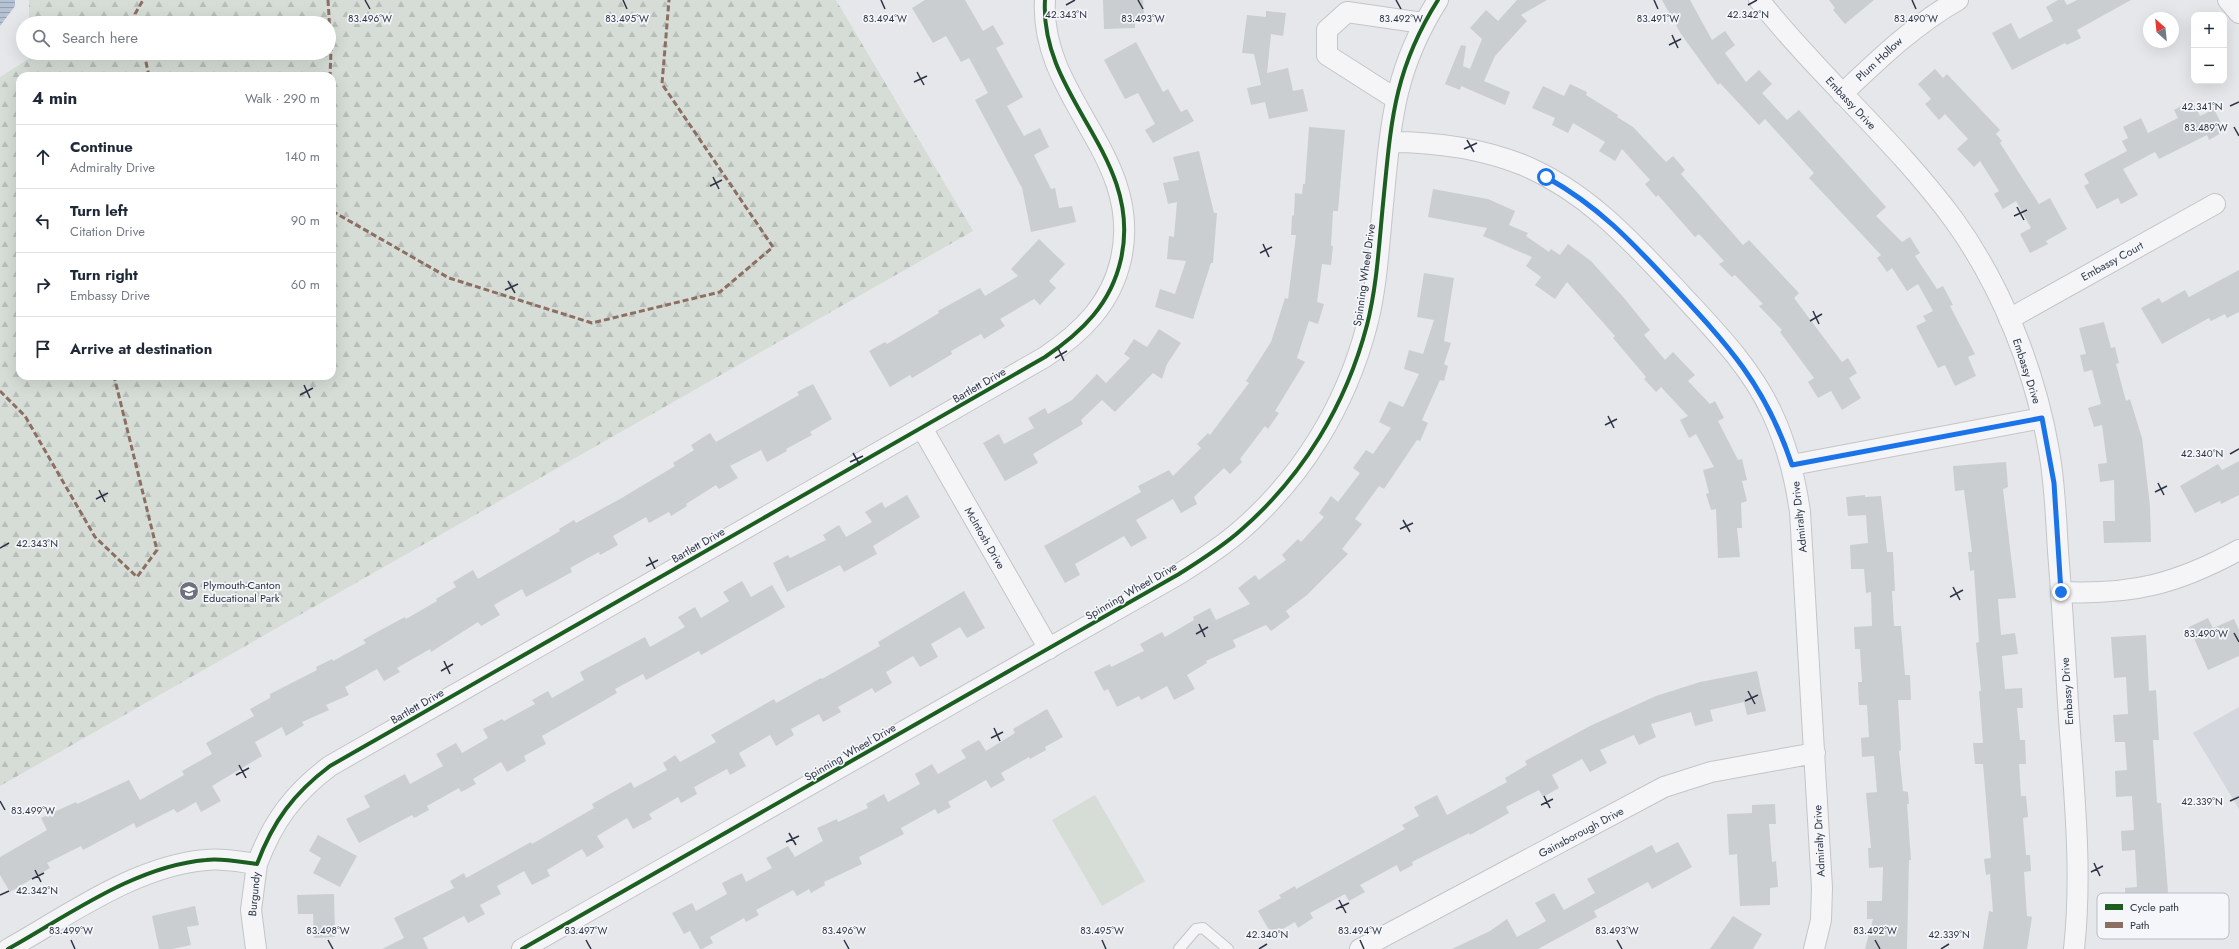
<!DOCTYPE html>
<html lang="en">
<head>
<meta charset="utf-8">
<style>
	body { margin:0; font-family:Jost,sans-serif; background:#f6f6f7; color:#1f2937 }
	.controls { position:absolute; right:12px; top:12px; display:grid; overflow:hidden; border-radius:8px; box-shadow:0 4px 16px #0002 }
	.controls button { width:36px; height:36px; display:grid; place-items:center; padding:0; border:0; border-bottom:1px solid #e0e1e3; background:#fff; color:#1f2937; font:20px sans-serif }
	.compass { position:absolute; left:2143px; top:12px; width:36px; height:36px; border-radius:50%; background:#fff; box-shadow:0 4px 16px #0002; rotate:333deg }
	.stop { position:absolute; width:12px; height:12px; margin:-9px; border:3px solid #1a73e8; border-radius:50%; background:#fff }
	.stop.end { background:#1a73e8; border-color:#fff; box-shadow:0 1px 4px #0008 }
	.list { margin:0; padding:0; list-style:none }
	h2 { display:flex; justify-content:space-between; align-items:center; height:52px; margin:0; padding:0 16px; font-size:17px }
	h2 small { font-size:13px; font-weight:400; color:#747a83 }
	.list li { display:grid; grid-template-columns:26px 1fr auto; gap:12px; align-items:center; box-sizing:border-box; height:64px; padding:0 16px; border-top:1px solid #e0e1e3 }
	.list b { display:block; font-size:15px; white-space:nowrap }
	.list p { margin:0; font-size:13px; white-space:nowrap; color:#747a83 }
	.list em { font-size:13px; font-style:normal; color:#747a83 }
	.icon { flex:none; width:22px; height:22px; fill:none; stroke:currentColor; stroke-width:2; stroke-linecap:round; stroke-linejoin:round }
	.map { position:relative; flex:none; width:2239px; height:949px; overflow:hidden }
	.search { position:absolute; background:#fff; box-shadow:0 4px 16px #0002; left:16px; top:16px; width:320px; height:44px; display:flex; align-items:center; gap:10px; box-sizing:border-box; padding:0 14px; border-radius:22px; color:#747a83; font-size:15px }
	.panel { position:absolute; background:#fff; box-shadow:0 4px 16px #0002; left:16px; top:72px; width:320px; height:308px; border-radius:12px }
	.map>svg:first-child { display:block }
</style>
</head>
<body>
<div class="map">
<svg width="2239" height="949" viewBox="0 0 2239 949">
	<defs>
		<pattern id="forest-firs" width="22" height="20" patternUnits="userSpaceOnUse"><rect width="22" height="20" fill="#d6ddd6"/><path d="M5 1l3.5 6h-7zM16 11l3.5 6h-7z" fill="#b8beb9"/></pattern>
		<pattern id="water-rules" width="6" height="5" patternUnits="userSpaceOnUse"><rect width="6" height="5" fill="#b5c2d4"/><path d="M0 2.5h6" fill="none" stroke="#939eae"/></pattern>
	</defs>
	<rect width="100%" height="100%" fill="#e5e7ea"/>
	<path fill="#d4d7dd" d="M2239,707V809L2193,733Z"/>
	<path fill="url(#forest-firs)" fill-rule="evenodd" d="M29,0H836L973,231L0,786V77L30,58V53H329V23H29ZM20,76H332V376H20Z"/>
	<path fill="#d6ddd6" d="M1095,795L1145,881L1102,906L1052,820Z"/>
	<path fill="url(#water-rules)" d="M0,0H15V6L0,26Z"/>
	<path fill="#cbced1" d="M925,0H965L983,31L993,25L1004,44L996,48L1023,97L1007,106L1024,136L1040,128L1049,147L1034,155L1051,189L1055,188L1059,208L1072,206L1076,222L1031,232L1022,188L975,100L988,93L969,58L961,62L946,36L933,43L912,8Z
		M1103,0H1143L1144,16H1135V28L1104,29Z
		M1517,0H1547L1521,15L1527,21L1495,56L1484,81L1510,92L1505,105L1461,86L1460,90L1445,84L1461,45L1466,46L1463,66L1470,69L1482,39L1470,28L1486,10L1498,21Z
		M1662,0H1690L1712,40L1725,31L1735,45L1725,53L1746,82L1759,70L1772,84L1762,93L1787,120L1799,110L1886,207L1876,216L1902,242L1910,237L1920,253L1915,256L1937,289L1943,286L1953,305L1950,306L1975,354L1968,357L1976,376L1955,386L1945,365L1938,368L1916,326L1926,321L1923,316L1933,311L1918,284L1907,291L1892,268L1887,272L1877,258L1881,255L1809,178L1814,173L1765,119L1759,125L1720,83L1718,85L1681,34Z
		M1829,0H1874L1845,24L1833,10L1835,8Z
		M2058,0H2064L2067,5L2077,0H2131L2077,30L2081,38L2067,45L2065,43L2012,70L1992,33L2011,23L2019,39L2053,21L2046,7Z
		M1266,11L1286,13L1283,36L1271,34L1267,73L1288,68L1293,91L1303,89L1308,111L1269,119L1265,102L1251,105L1247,88L1261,85L1254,54L1242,53L1247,15L1266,17Z
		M1136,42L1163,92L1168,89L1181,112L1187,109L1194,121L1153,143L1145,130L1155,124L1138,93L1125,99L1104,60Z
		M1935,69L1943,78L1947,74L2000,130L1996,134L2002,141L2000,143L2039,204L2050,198L2067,229L2046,241L2048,244L2030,253L2020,234L2031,228L2016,201L2003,209L1994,194L1999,191L1980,161L1974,167L1957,149L1968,139L1945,114L1939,120L1925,104L1931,99L1918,84Z
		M1570,84L1587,92L1586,95L1618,115L1617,117L1633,127L1666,162L1673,156L1685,170L1681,174L1743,245L1749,240L1799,293L1794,298L1842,362L1848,358L1857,373L1849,378L1861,398L1842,410L1831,391L1818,398L1808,382L1814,378L1780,332L1782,330L1759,306L1763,304L1735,275L1732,277L1719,264L1724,261L1699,234L1695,237L1658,195L1656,197L1645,184L1650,180L1622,149L1615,161L1599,151L1605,142L1573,123L1568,133L1552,125L1555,118L1532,108L1543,86L1564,96Z
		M2192,100L2200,116L2214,109L2225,131L2209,140L2207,135L2159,159L2155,152L2123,169L2138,195L2121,204L2118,198L2097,209L2084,186L2089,183L2084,174L2127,151L2122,141L2128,138L2123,127L2141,118L2148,133L2178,118L2174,110Z
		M1309,127L1345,130L1338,211H1333L1331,246H1333L1331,265L1322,264L1317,302L1324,304L1318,324L1309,321L1297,358L1305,362L1275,411L1279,413L1268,429L1265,426L1240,459L1242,462L1230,474L1224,468L1194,497L1197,504L1181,513L1173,499L1136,520L1147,538L1131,547L1124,536L1075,564L1080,575L1065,583L1044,546L1141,492L1138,486L1169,470L1173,476L1201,448L1197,444L1208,433L1210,435L1249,383L1246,381L1271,342L1285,298L1288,299L1296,235H1291L1292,216L1294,215L1295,193L1302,194L1303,184H1305Z
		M1199,151L1214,213H1217L1213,263H1211L1193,319L1155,307L1160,289L1175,294L1186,261L1167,259L1169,236L1174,237L1177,202L1168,204L1163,183L1179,180L1173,157Z
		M1433,189L1488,199L1515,211L1509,225L1528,233L1526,236L1549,252L1551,249L1560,255L1568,244L1591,261L1624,298L1650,330L1644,335L1665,360L1673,352L1695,375L1688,381L1710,404L1715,401L1724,418L1718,421L1738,460L1742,459L1747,480L1742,481L1747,501L1741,503L1742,528H1737L1740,557L1718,558L1716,509L1711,510L1706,494L1709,493L1703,470L1714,467L1696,434L1689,438L1680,420L1688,416L1661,387L1656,392L1644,379L1646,377L1613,338L1615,336L1567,282L1555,299L1535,285L1541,277L1526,266L1532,257L1483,236L1487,228L1428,217Z
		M1039,239L1065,264L1049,281L1056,288L1040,305L1034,299L1000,319L1005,326L984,339L981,334L951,351L952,354L912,378L910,375L890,387L869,351L885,342L887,344L939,313L938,311L980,288L985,296L1018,276L1011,269Z
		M2239,270V312L2227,318L2225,314L2211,321L2209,318L2162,344L2141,308L2159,298L2162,303L2185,290L2189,297Z
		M1424,273L1454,278L1444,341L1451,343L1444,364L1448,366L1444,381L1440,380L1422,420L1428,423L1420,441L1417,440L1384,489L1379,486L1355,519L1362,524L1342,549L1348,554L1307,595L1286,611L1290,617L1271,631L1266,625L1233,640L1236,647L1206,661L1207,663L1187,675L1195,689L1174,700L1167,686L1141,700L1139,696L1117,707L1108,689L1104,691L1094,672L1110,664L1111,667L1144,651L1140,644L1162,632L1165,637L1194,620L1193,617L1210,608L1216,620L1250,604L1238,588L1255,575L1259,580L1286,560L1282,555L1298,539L1301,542L1324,517L1319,513L1331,496L1338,502L1360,473L1353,468L1366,450L1373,454L1391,428L1379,422L1389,401L1403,407L1419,374L1404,369L1409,350L1423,354L1434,320L1417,317Z
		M2104,322L2111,348L2115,347L2119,363L2116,364L2126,401L2130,399L2142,438L2150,506L2151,542L2104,543L2103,521H2115L2114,480L2100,482L2098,464L2107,463L2102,425L2094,427L2088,408L2101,404L2092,370L2084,372L2080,355L2086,354L2079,328Z
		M1159,329L1181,343L1167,364L1162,379L1153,373L1115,412L1102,400L1081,420L1083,424L1033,454L1038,463L1005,481L983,443L999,434L1004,444L1034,428L1028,418L1045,408L1048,414L1072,400L1097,374L1106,383L1130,358L1124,354L1134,339L1147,347Z
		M813,384L832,419L810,432L812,435L786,449L787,451L767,462L761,450L730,466L738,478L719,489L716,485L686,504L687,506L671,516L669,512L649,523L646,517L613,536L618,545L600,555L599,552L570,568L572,572L526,597L522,589L494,605L500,615L481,626L478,622L431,652L430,649L397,668L400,672L384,681L377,669L345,687L349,695L326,705L329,710L302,722L304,725L286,736L282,727L255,742L262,756L212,786L221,801L201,812L196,802L177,813L174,809L136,828L134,823L83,850L81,846L47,863L50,868L10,892L0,875V857L47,830L41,818L76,802L77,804L129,780L140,800L184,775L182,771L212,754L206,743L254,716L250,709L270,698V694L317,670L316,667L332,659L333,661L366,643L363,640L377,632L405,617L406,619L437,601L436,599L456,587L453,582L473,570L478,579L560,531L559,529L574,520L576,523L620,499L675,466L673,463L694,450L691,445L710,433L716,442L799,395L797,392Z
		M2239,461V495L2221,504L2220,501L2195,513L2180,486L2218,464L2222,470Z
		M2006,462L2008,487L2003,489L2016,598L1998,599L2001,635L2015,633L2018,654L2002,656L2005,689L2022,688L2023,708H2017L2020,740H2025L2026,764H2019L2021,796H2026L2028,817L2023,818L2026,855H2030L2031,871L2024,872L2027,916L2032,917L2027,949H1983L1989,911L1993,912L1990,874L1986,875L1984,859L1991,858L1983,764H1975L1973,743H1983L1979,691H1981L1976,643L1979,642L1974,570L1970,571L1968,552H1972L1964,490L1955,491L1953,466Z
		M907,495L920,517L873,546L877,554L844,572L840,565L787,592L773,563L788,555L790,558L826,540L823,535L839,525L846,537L872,522L865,512L882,502L885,508Z
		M1865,495V497L1881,496L1887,552H1893L1895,591H1892L1894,626H1901L1905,675H1910L1911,700H1898L1901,750L1899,751L1903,791L1908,792L1909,804H1907L1911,860H1909L1907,949H1865L1873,919H1867V901H1882L1883,867L1869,868L1868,848H1871L1866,793L1877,792L1874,756L1862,757L1861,738L1869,737L1867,705H1859L1858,682H1862L1860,649H1855L1854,627L1872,626L1871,592L1866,593L1864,569H1851L1850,545L1868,543L1866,515L1848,516L1846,497Z
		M742,581L751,597L772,585L785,607L701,655L699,651L646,680L643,674L615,689L617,693L542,736L546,744L524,756L526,761L507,772L501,762L473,779L476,784L461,792L459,788L427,806L429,810L414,818L412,815L359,843L346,819L370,807L364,796L405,774L410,784L443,766L436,754L456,743L462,753L488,738L483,729L502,719L504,721L535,704L532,700L548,691L552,698L584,680L580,672L645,637L650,647L685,627L678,617L695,607L701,618L729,601L723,592Z
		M964,591L985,628L967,638L960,627L931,644L938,657L920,667L913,656L886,672L892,683L875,693L872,688L838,707L841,712L823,722L819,714L791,729L794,735L776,746L770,735L739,753L746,766L730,775L727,769L694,787L697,794L681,803L678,797L649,814L652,819L633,829L627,818L597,836L604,847L587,857L582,849L547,870L550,876L532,885L524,871L497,886L501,894L480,905L485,914L468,923L464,916L423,938L428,949H382L404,938L394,918L454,888L450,881L464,873L466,878L531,842L532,844L594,808L592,804L631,782L634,788L667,770L663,763L675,755L680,762L716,742L711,735L774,699L776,703L821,678L822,679L880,646L878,642Z
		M2208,618L2213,628L2234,619L2239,630V656L2208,670L2189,627Z
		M2146,635L2149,691L2156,690L2159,740H2153L2157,803H2161L2169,905L2126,908L2125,888L2137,887L2135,850L2122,851L2121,831L2134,830L2132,796L2116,797L2115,771L2127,770L2125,742H2115L2113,715L2128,714L2126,677L2114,678L2111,637Z
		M1757,671L1766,711L1747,715L1744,702L1710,710L1713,721L1695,726L1691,712L1651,724L1656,737L1639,745L1634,735L1600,750L1607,763L1590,772L1582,759L1552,775L1559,788L1543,797L1539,790L1506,807L1509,813L1470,835L1469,833L1412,862L1413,865L1400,872L1397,865L1360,885L1365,892L1349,901L1345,894L1310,913L1313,918L1298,928L1295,922L1272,935L1258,911L1281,898L1279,895L1295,886L1296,889L1405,829L1402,825L1419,816L1414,807L1437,795L1447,815L1507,782L1505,778L1527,765L1525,761L1590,726L1656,696L1700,682Z
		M1047,709L1063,737L1045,747L1046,750L1030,759L1029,757L1001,773L1005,780L991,788L986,780L948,802L951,807L938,814L935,809L901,828L904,834L859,857L862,864L824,882L825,885L811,893L809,889L797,896L793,890L756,910L759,915L746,922L744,918L710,937L713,943L702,949H700L690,931L684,934L672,913L692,903L696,911L727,894L722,883L742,873L746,882L772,868L766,858L788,846L795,857L823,841L817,828L837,819L838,822L868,808L866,804L884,794L888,802L920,784L915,774L932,764L938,774L966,758L961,750L979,740L986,751L1015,733L1013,729Z
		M1775,804L1776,824H1769L1772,862L1776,861L1778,887L1770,888V905L1740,906L1737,854L1729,855L1727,814L1752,813V805Z
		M318,835L357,856L340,887L313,873L321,858L309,851Z
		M1678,842L1692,867L1652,889L1648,882L1594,911L1597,917L1538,949H1452L1490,931L1507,919L1517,937L1546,921L1535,903L1554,893L1564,910L1595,893L1587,879L1652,845L1656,853Z
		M334,894L335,937L314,938L313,914H298L297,895Z
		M195,906L199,925L187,927L191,945L172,949H159L152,916Z
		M1733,916L1762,934L1753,949H1710Z"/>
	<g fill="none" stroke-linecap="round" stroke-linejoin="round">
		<defs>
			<path id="service" d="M1179,949L1196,929L1203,928L1228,949"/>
			<path id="minor" d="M1759,0C1820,77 1896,141 1954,220C2002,287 2035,370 2049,451C2055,484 2056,518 2058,551C2062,601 2065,652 2068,703C2073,784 2083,868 2074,949
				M2228,0L2239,13
				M1842,94C1879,59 1914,25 1958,0
				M1396,99L1327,55V30L1347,12L1423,23
				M1390,142C1435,142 1480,148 1523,165C1588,192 1633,243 1681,294C1715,331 1751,367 1772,413C1787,445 1795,477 1800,512L1822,888L1821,920L1814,949
				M2009,319L2215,204
				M922,428L1049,649
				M1792,465L2042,418
				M2061,592C2132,595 2177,584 2239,550
				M8,949C69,915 135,866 206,860C222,858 241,862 257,864C273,821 294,793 330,766L1045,357C1082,332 1111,304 1121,259C1144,156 1039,98 1045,0
				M256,949L251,910L257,864
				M522,949L1179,574C1201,560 1222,547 1241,530C1303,476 1346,405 1367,325C1377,286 1379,244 1383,204C1391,124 1393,71 1438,0
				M1360,949L1664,787L1711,772L1815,753"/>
		</defs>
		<use href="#service" stroke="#c3c5c8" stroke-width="12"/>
		<use href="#minor" stroke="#c3c5c8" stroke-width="22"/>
		<use href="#service" stroke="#f5f5f7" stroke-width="10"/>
		<use href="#minor" stroke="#f5f5f7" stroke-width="20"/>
		<path stroke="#8d6e63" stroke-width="3" stroke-dasharray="6 3" stroke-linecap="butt" d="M328,0L331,50L330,76
			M137,23L135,14L143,0
			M144,53L149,76
			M332,211L449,278L592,323L720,292L773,247L662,84L669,0
			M0,391L25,416L95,537L137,577L157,550L114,376"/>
		<defs>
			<path id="cycleway" d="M8,949C69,915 135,866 206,860C222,858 241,862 257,864C273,821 294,793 330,766L1045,357C1082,332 1111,304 1121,259C1144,156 1039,98 1045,0
				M522,949L1179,574C1201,560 1222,547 1241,530C1303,476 1346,405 1367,325C1377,286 1379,244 1383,204C1391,124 1393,71 1438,0"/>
		</defs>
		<use href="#cycleway" stroke="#f4f6f9" stroke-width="6"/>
		<use href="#cycleway" stroke="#1b5e20" stroke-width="4"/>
	</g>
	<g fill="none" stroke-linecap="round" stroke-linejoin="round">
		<path stroke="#1a73e8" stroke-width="5" d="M1546,177C1598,206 1630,240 1670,283C1727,344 1765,384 1792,465L2042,418L2054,483L2061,592"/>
	</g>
	<path fill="none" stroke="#2c3344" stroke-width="1.5" d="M365,0L370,9M623,0L627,9M881,0L885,9M1138,0L1143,9M1396,0L1401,9M1654,0L1658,9M1912,0L1916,9M1066,5L1075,0M1748,5L1757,0M1672,35L1678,48M1669,45L1681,39M917,72L924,85M914,82L927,76M2230,106L2239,102M2234,127L2239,136M1467,140L1474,152M1464,149L1477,143M713,177L719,189M710,186L722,180M2017,207L2024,220M2014,216L2027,210M1263,244L1269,257M1260,253L1272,247M508,281L515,293M505,290L518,284M1813,311L1819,324M1810,321L1822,314M1058,348L1064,361M1055,358L1067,351M304,385L310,398M300,395L313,388M1608,416L1614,428M1605,425L1617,419M853,453L860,465M2230,454L2239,449M850,462L863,456M2158,483L2164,495M99,490L105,502M2155,492L2167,486M96,499L108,493M1403,520L1410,532M1400,529L1413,523M0,548L9,543M649,557L655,569M646,566L658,560M1953,587L1960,600M1950,597L1963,590M1199,624L1205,637M2234,633L2239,642M1196,634L1208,627M444,661L450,674M441,671L453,664M1748,691L1755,704M1745,701L1758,695M994,728L1000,741M991,738L1003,732M239,765L246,778M236,775L249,768M1544,796L1550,808M0,801L5,810M2230,801L2239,797M1541,805L1553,799M789,833L796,845M786,842L799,836M2094,863L2100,876M35,870L41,882M2091,872L2103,866M32,879L44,873M0,895L9,891M1339,900L1346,913M1336,909L1349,903M71,940L75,949M328,940L333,949M586,940L591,949M844,940L849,949M1102,940L1106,949M1360,940L1364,949M1617,940L1622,949M1875,940L1880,949M1259,949L1267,944M1941,949L1949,944"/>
	<defs>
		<symbol id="school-disc" viewBox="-11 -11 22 22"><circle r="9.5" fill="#6d727e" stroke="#f4f6f9"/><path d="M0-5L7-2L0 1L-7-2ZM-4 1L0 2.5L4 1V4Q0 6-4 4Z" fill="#fff"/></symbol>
	</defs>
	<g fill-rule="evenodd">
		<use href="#school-disc" x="178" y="580" width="22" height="22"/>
	</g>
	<g text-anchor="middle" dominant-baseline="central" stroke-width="3.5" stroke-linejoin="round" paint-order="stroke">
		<g font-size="11" fill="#2c3344" stroke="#f4f6f9">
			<text transform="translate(1879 59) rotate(-43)">Plum Hollow</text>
			<text transform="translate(1851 103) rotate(47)">Embassy Drive</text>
			<text transform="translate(2112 261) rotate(-29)">Embassy Court</text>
			<text transform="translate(1364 275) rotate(-82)">Spinning Wheel Drive</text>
			<text transform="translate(2027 371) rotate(72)">Embassy Drive</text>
			<text transform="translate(979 385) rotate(-30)">Bartlett Drive</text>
			<text transform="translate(1799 517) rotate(-96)">Admiralty Drive</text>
			<text transform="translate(985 538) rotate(60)">McIntosh Drive</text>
			<text transform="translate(698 545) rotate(-30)">Bartlett Drive</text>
			<text transform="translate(1131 591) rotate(-30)">Spinning Wheel Drive</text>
			<text transform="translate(2067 691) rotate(-94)">Embassy Drive</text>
			<text transform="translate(417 706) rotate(-30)">Bartlett Drive</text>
			<text transform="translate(850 752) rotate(-30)">Spinning Wheel Drive</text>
			<text transform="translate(1581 832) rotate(-28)">Gainsborough Drive</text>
			<text transform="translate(1819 841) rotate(-93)">Admiralty Drive</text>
			<text transform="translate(254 894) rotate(-85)">Burgundy</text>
		</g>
		<g font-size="11" fill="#2c3344" stroke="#f4f6f9" text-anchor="start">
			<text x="203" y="585">Plymouth-Canton<tspan x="203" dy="13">Educational Park</tspan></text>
		</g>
	</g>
	<rect x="2097" y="893" width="132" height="46" rx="6" fill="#f4f6f9" stroke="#b8bcc3" stroke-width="1"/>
	<rect x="2105" y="904" width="18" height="6" fill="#1b5e20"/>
	<rect x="2105" y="922" width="18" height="6" fill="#8d6e63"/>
	<g font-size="11" fill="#2c3344">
		<text x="2130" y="911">Cycle path</text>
		<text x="2130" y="929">Path</text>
	</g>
	<g font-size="10" text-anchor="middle" fill="#2c3344" stroke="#f4f6f9" stroke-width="3.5" stroke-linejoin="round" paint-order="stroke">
		<text x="1066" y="18">42.343°N</text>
		<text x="1748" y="18">42.342°N</text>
		<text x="370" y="22">83.496°W</text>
		<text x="627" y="22">83.495°W</text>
		<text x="885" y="22">83.494°W</text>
		<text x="1143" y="22">83.493°W</text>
		<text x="1401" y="22">83.492°W</text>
		<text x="1658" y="22">83.491°W</text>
		<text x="1916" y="22">83.490°W</text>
		<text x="2202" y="110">42.341°N</text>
		<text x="2206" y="131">83.489°W</text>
		<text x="2202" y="457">42.340°N</text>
		<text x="37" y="547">42.343°N</text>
		<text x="2206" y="637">83.490°W</text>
		<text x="2202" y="805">42.339°N</text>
		<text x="33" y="814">83.499°W</text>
		<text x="37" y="894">42.342°N</text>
		<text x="71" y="934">83.499°W</text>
		<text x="328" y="934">83.498°W</text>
		<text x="586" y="934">83.497°W</text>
		<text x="844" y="934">83.496°W</text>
		<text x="1102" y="934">83.495°W</text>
		<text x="1360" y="934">83.494°W</text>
		<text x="1617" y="934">83.493°W</text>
		<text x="1875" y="934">83.492°W</text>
		<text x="1267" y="938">42.340°N</text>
		<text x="1949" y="938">42.339°N</text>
	</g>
</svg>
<div class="controls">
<button>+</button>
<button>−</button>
</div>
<svg class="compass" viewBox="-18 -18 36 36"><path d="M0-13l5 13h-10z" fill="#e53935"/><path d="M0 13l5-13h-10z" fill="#747a83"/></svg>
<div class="stop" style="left:1546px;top:177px"></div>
<div class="stop end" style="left:2061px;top:592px"></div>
<div class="search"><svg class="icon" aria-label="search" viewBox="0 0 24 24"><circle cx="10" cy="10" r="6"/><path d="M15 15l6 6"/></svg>Search here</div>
<section class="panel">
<h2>4 min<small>Walk · 290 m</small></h2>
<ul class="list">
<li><svg class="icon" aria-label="ahead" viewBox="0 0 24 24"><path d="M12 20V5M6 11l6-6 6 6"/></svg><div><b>Continue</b><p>Admiralty Drive</p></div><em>140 m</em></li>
<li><svg class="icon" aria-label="left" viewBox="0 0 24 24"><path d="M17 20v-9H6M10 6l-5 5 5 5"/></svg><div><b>Turn left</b><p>Citation Drive</p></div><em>90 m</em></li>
<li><svg class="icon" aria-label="right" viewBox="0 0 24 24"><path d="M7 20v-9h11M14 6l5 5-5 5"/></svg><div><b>Turn right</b><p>Embassy Drive</p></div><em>60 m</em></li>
<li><svg class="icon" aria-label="arrive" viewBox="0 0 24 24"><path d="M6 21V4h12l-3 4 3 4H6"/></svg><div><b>Arrive at destination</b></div></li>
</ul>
</section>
</div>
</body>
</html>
